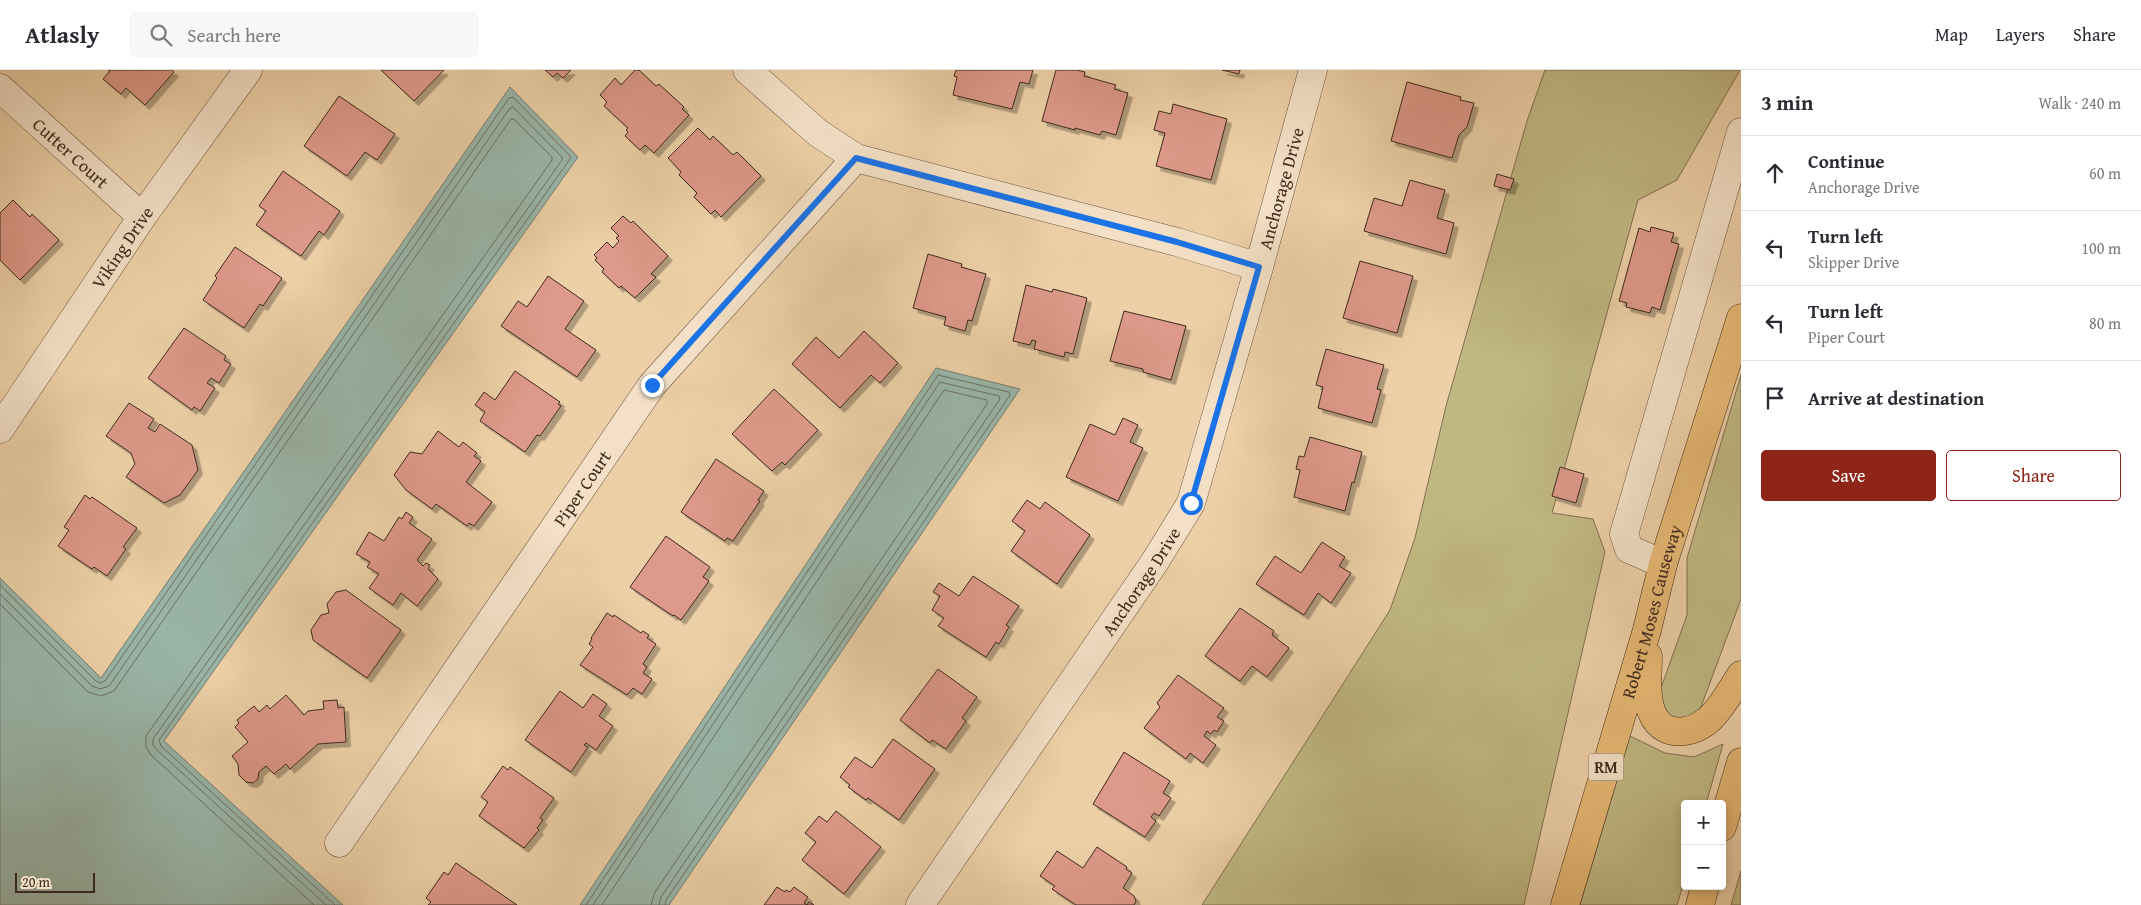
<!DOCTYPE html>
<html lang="en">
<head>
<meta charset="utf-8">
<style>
	body { margin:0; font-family:"Gentium Book Plus",serif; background:#f7f7f7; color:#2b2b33 }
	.controls { position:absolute; right:15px; bottom:15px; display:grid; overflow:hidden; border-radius:5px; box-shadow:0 2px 8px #0003 }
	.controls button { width:45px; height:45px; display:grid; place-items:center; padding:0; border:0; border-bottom:1px solid #e1e1e2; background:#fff; color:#2b2b33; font:25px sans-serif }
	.scale { position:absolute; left:15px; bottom:12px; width:80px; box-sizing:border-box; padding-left:5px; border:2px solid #3f2a1f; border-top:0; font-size:14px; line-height:18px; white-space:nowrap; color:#3f2a1f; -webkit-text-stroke:4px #f3e0c6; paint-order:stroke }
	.stop { position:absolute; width:15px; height:15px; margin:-11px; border:4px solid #1a73e8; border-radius:50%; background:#fff }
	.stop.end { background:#1a73e8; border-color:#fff; box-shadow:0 1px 5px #0008 }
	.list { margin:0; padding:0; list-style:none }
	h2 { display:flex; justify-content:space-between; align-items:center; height:65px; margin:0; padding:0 20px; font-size:21px }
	h2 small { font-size:16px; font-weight:400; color:#7c7c81 }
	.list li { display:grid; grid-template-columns:32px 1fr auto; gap:15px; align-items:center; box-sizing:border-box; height:75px; padding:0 20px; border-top:1px solid #e1e1e2 }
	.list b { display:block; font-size:19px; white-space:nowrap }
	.list p { margin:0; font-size:16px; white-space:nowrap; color:#7c7c81 }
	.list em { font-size:16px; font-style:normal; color:#7c7c81 }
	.actions { display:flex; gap:10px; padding:15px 20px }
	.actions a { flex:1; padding:11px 0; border:1px solid #8f2418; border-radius:5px; text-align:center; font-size:18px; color:#8f2418 }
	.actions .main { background:#8f2418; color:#fff }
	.icon { flex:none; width:28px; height:28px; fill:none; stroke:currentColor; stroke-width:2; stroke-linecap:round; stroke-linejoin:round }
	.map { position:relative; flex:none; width:1741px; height:835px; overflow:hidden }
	header { display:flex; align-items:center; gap:30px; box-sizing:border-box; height:70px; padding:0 25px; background:#fff; border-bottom:1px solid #e1e1e2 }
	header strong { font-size:24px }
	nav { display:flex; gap:28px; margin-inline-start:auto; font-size:18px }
	.search { width:350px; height:45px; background:#f7f7f7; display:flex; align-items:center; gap:12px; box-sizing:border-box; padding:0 18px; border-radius:5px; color:#7c7c81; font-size:19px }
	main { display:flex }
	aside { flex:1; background:#fff }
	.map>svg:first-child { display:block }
</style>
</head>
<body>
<header>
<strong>Atlasly</strong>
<div class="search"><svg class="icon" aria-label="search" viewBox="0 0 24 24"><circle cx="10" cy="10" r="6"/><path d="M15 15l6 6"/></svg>Search here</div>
<nav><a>Map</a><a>Layers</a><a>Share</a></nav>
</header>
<main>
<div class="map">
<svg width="1741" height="835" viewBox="0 0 1741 835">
	<defs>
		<filter id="shadow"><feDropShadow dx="4.5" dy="4.5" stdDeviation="0" flood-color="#0004"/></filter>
	</defs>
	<rect width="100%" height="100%" fill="#edd0a7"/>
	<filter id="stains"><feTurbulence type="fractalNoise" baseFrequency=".004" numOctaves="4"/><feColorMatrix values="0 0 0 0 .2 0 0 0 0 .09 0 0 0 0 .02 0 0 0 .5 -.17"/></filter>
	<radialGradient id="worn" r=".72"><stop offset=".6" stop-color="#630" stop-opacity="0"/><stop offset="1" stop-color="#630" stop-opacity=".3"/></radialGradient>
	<path fill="#c0b882" stroke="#807150" d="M1545,0H1740L1677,110L1638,130L1552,443L1593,449L1605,482L1524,835H1202L1390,540L1415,468L1446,336L1527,51Z
		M1741,305V529L1701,637L1691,651C1671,651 1666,646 1657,629L1687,545V488Z
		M1630,666L1665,683L1694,687L1723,674L1706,734H1685V808L1677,835H1580Z
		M1741,801V835H1731Z"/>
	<path fill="#99b6a9" stroke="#757e72" d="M510,17L578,87L164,671L343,835H0V508L101,608Z
		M936,298L1020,319L669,835H580Z"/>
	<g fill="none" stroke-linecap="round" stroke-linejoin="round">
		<path stroke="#6c7064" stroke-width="1" d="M0,515L96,611L100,613L105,611L509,28L513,27L570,86V89L159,670L161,676L335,835
			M0,524L92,616L100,619L109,616L510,38L513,37L562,87V90L153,669V675L157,680L326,835
			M0,534L88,622L101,626L114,621L511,49H514L552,87V90L146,666V677L151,685L314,835
			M586,835L938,305L1009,322L1010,325L666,830L665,835
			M593,835L940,312L999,326L1000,329L661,827L659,835
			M602,835L944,320L987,330V334L655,822L651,835"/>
	</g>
	<path fill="#dd9989" stroke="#3f2a1f" filter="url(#shadow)" d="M108,0H172L174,2L145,35L126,18L121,24L103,9L110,1Z
		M381,0H444L414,31Z
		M545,0H571L563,8L557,3L553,7Z
		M635,0H639L656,16L659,14L684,37L682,39L689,45L654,83L645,75L640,80L625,66L628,62L626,60L628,58L604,36L607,32L600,25L615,8L621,15Z
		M956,0H1033L1029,14L1020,12L1012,39L953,25L957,7L954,6Z
		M1056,0H1077L1085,2L1084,6L1116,15L1114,19L1128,23L1116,65L1102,61L1100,65L1075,58V60L1042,51Z
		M1222,0H1240L1239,4Z
		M1407,12L1461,27L1460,30L1474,33L1467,57L1459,65L1452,88L1391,71Z
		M339,26L395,64L377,90L365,82L347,106L304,76Z
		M1173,34L1227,49L1211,110L1156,96L1165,63L1154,60L1159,41L1171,44Z
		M698,58L710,70L713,66L733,85L737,82L761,106L721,147L715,140L711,144L694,127L697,123L679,105L681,102L668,88Z
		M283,101L340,141L324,165L319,161L301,186L256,155L266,141L259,136Z
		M1497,104L1514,109L1510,120L1494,116Z
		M1410,110L1445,120L1437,148L1454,153L1446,184L1364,161L1374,128L1402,136Z
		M13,130L30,147L32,144L59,170L20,210L0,190V143Z
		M623,146L631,153L633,151L668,186L651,204L656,207L635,228L621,216L619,218L602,202L604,199L595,190L597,188L594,185L607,172L613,178L619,171L616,168L619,166L611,158Z
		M1651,157L1674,163L1671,172L1679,174L1660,240L1652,237L1650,243L1626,237L1627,233L1619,231L1639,158L1650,162Z
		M235,177L282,208L263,236L260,234L244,258L203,230L217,208L215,206Z
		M928,184L962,194L961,197L986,204L972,251L968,250L965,261L944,255L946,247L913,238Z
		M1360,191L1413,206L1397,263L1343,248Z
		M548,206L584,231L565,259L596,280L577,307L501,256L518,231L527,237Z
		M1026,215L1052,222L1053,219L1087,228L1073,284L1065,282L1064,287L1034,279L1036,271L1032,270L1030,275L1013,271Z
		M1124,241L1186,256L1171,310L1143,302V299L1110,291Z
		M184,258L226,286L224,290L231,294L219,313L211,308L207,313L215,318L200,341L194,337L192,340L148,308Z
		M864,261L898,293L880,313L871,305L840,338L792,294L816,267L839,288Z
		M1326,279L1384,295L1377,319L1381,320L1372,353L1318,338L1323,317L1316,315Z
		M515,301L560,332L558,334L561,336L540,366L537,365L525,382L480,351L485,342L475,335L484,322L495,330Z
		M774,319L818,360L785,395L782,392L772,401L732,364Z
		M129,333L154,349L148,358L155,362L160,354L192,375L198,400L180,425L164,433L126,407L135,394L131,383L106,366Z
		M1123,348L1138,355L1130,372L1143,378L1118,431L1066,407L1090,354L1115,365Z
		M438,361L459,377L463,372L477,383L474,386L481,391L466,412L492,432L474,456L469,453L467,456L436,434L432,439L406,420L394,405L410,382L422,384Z
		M1310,367L1362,382L1354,413L1352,412L1345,441L1294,427L1300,400L1296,399L1299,386L1304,387Z
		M716,389L764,421L758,430L760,431L733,471L727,468L725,471L681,442Z
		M1560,397L1584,404L1576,433L1552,426Z
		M85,425L90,429L92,427L137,458L123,477L126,479L107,506L94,497L92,499L58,476L69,460L64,457Z
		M1027,430L1040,439L1045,432L1090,465L1057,514L1011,481L1025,461L1012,451Z
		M406,442L413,447L409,453L432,469L417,490L423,496L426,493L430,495L428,499L438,509L417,536L401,523L393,535L369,518L379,504L367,497L370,492L356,484L369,462L384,471L399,447L402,449Z
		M666,466L710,497L703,507L709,511L681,550L674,545L673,546L630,517Z
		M1322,472L1345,487L1339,496L1351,503L1331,533L1318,523L1304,545L1256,514L1275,486L1301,503Z
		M973,506L1019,536L1006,555L1009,557L999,574L996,572L986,587L938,556L944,548L932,540L940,526L933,522L939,513L959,526Z
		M346,520L401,560L367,608L313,570L311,560L321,545L329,543L327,534L336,522Z
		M1240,538L1274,561L1272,565L1289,578L1267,607L1252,596L1240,611L1205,586Z
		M607,543L613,547L614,545L641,563L643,561L649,565L647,568L656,574L643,594L647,597L643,603L652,609L642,624L633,618L627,625L580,595L593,577L589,574L592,569L591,568Z
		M938,599L977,627L962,648L966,651L946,679L932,670L930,673L900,650Z
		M1178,605L1224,638L1217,647L1224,651L1217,662L1214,660L1211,664L1207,661L1204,666L1216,675L1203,693L1190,683L1186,689L1144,658L1160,637L1157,633Z
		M560,621L583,638L593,624L607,634L599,646L613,656L596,680L586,673L584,675L588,677L571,702L525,670Z
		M286,625L304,645L308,641L324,639L323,631L337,630L338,638L344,637L346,672L318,674L290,699L286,694L274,704L266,696L259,702L258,709L253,713L246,712L239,705L238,694L232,686L248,672L235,657L239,653L237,650L254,636L259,642L267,635L270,639Z
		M893,669L935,699L899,750L868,728L866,730L848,717L850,715L840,707L855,687L872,698Z
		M1124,682L1170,711L1163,723L1171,728L1159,746L1154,743L1151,747L1156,751L1145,767L1093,734Z
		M503,696L508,700L510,697L554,728L540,748L543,750L537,758L539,760L524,778L479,746L488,732L481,727Z
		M836,741L881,777L844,824L802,790L816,772L805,763L819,746L827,752Z
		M1097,777L1127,797L1126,799L1132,803L1123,818L1134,826L1136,831L1134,835H1076L1052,819L1055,816L1040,806L1057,781L1083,798Z
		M456,793L517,835H428L431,832L426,828L444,802L448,805Z
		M777,817L785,822L786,820L790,822L794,817L808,827L804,833L807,835L809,832L814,835H764Z"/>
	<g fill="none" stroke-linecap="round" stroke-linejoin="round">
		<defs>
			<g id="minor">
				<path d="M747,0L818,63L856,88L1177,172L1259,197"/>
				<path id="s1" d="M0,18L142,147"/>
				<path id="s2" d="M0,359L142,147L248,0"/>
				<path d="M1663,494L1629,479L1624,464L1741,62"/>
				<path id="s3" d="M339,773L652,315L856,88"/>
				<path id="s4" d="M920,835L1156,490L1191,433L1259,197L1313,0"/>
			</g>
			<g id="highway">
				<path d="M1648,586C1648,604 1645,626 1652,643C1664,672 1700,663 1715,643C1725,632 1733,617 1741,605"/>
				<path d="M1722,757L1741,692"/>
				<path id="s5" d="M1565,835L1647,560L1663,494L1741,248"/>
				<path d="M1700,835L1705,816"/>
			</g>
		</defs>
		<use href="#minor" stroke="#6a5441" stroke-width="29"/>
		<use href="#highway" stroke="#3f2a1f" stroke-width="29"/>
		<use href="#minor" stroke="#f3e0c6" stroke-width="28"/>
		<use href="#highway" stroke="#e6b874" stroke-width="28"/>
	</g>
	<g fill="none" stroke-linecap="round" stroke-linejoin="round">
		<path stroke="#1a73e8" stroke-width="6" d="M652,315L856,88L1177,172L1259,197L1191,433"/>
	</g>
	<g text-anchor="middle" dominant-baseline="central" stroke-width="4" stroke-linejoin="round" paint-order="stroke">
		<rect fill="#f3e0c6" stroke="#756151" stroke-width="1" x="1588.5" y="683.5" width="35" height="27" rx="4"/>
		<g font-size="16" font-weight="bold" fill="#3f2a1f">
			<text x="1606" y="697">RM</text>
		</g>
		<g font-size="18" fill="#3f2a1f" stroke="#f3e0c6">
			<text stroke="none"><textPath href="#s1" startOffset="96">Cutter Court</textPath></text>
			<text stroke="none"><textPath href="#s4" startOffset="812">Anchorage Drive</textPath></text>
			<text stroke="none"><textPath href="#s2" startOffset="219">Viking Drive</textPath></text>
			<text stroke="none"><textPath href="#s3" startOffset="430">Piper Court</textPath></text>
			<text stroke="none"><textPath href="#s4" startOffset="392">Anchorage Drive</textPath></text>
			<text stroke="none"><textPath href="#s5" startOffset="306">Robert Moses Causeway</textPath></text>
		</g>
	</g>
	<rect width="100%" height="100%" filter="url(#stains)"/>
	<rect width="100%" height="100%" fill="url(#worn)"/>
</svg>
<div class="controls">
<button>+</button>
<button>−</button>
</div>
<div class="scale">20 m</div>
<div class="stop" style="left:1191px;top:433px"></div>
<div class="stop end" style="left:652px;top:315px"></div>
</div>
<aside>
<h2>3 min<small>Walk · 240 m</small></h2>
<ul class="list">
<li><svg class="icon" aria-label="ahead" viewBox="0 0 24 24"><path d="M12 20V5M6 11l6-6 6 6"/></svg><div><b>Continue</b><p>Anchorage Drive</p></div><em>60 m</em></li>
<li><svg class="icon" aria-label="left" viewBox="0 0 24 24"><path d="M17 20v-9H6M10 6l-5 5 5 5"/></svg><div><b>Turn left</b><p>Skipper Drive</p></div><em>100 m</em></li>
<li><svg class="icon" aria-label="left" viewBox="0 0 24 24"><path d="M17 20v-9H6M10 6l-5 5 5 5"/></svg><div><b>Turn left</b><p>Piper Court</p></div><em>80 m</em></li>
<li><svg class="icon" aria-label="arrive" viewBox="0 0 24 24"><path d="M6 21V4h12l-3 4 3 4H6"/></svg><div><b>Arrive at destination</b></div></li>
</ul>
<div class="actions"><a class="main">Save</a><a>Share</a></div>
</aside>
</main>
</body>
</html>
